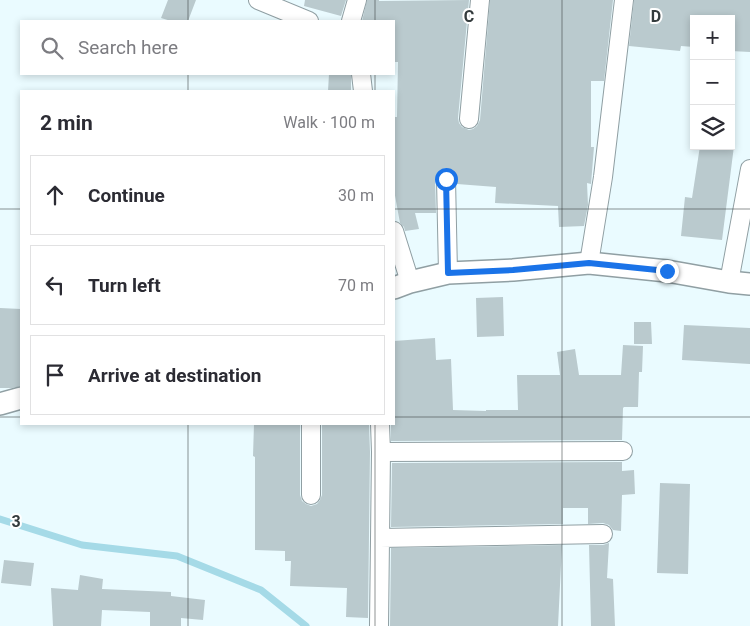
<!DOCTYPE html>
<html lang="en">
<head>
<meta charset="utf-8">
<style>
	body { margin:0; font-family:Roboto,sans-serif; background:#f2f2f3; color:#2b2b33 }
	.controls { position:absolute; right:15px; top:15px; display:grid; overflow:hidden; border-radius:0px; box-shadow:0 2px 8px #0003 }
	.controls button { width:45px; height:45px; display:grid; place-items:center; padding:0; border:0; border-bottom:1px solid #e1e1e2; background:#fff; color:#2b2b33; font:25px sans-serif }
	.stop { position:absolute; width:15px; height:15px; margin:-11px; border:4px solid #1a73e8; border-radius:50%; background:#fff }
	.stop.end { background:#1a73e8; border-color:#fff; box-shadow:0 1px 5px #0008 }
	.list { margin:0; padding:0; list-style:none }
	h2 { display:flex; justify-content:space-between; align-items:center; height:65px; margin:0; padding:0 20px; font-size:21px }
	h2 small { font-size:16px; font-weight:400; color:#7c7c81 }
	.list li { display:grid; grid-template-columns:32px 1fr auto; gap:15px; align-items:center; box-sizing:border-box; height:80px; margin:0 10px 10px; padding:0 10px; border:1px solid #e1e1e2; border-radius:0px }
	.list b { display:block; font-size:19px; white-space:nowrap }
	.list em { font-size:16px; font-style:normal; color:#7c7c81 }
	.icon { flex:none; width:28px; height:28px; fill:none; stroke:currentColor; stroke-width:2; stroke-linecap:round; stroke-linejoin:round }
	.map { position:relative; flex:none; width:750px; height:626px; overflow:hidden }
	.search { position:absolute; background:#fff; box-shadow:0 2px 8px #0003; left:20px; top:20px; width:375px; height:55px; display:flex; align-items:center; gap:12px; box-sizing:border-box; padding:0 18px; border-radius:0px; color:#7c7c81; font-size:19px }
	.panel { position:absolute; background:#fff; box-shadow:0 2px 8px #0003; left:20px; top:90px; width:375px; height:335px; border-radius:0px }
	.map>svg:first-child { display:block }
</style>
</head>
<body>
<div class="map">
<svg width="750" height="626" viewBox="0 0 750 626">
	<rect width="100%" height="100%" fill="#eafbff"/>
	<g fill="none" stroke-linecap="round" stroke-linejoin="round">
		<path stroke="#a5dae7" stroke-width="7" d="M0,519L82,545L177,556L261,590L306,626"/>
	</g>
	<path fill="#bacace" d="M168,0H196L188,21H171L161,18Z
		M305,0H346L341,16L304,6Z
		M367,0H379V1L469,0L458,118L459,123L462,127L469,130L473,129L477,126L480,120L490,0H613L604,81H591V147H594L591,184L587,183L588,205L584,226L559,227L558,206L495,203L496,187L457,184L455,173L451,170L445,168L441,170L437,173L435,179L436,213H415L419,229L405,231L404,227L400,223L394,190V117H397L398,62H394V21H362Z
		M634,0H750V52L731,51V19H694V47L681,46L680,51L629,46Z
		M329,74H351V91H328Z
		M700,146H734L722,240L681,236L685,197L692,198Z
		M503,297L504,336L477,337L476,298Z
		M0,308L21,309V386L12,388H0Z
		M634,322H651L652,344H634Z
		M684,325L750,328V364L682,360Z
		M435,338L436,360L451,359L453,410L486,411V410H518L517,375H560L557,352L575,349L579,375H621L623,345L643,346L642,372H639L638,407H624L623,408L622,440L391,441V424H394V341Z
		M254,424H300V495L302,501L306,504L311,506L317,504L320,500L322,495V424H369L370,452L368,618L346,617L347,588L290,586L291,561H285V551L255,550V457L253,456Z
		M622,462V471L634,470L635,494L622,495L621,531L613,530L609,525L603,523L588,524V508H563V524L391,527L392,463Z
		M660,483L690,484L688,574L657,573Z
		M609,543L607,578L613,579L615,626H591L589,545H603Z
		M562,545L558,626H390L391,548Z
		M4,560L34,563L31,586L1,583Z
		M80,575L103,579L102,589L171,592V596L205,600L203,620L181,618V626H150V612L102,610L101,626H53L51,588L78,590Z"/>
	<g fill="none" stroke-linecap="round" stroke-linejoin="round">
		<defs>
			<path id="minor" d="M258,0L309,21
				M351,21L357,0
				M361,74L363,91
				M469,119L480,0
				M446,179L448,273
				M394,231L410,282
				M589,263L603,177L624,0
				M729,282L750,169
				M311,424V495
				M381,452L623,451
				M380,538L603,534
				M379,626L381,452L380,424"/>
			<path id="tertiary" d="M394,288L410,282L448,273L513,270L589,263L667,271L729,282L750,284
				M0,404L21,398"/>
		</defs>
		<use href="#minor" stroke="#909fa3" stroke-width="20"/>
		<use href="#tertiary" stroke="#909fa3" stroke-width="24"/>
		<use href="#minor" stroke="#fff" stroke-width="18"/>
		<use href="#tertiary" stroke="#fff" stroke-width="21"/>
	</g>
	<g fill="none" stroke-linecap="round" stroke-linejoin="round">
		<path stroke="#1a73e8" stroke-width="6" d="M446,179L448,273L513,270L589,263L667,271"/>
	</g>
	<path fill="none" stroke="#343b3d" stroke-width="1" stroke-opacity="0.55" d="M188,0V21M375,0V21M562,0V626M188,74V91M375,74V91M0,209H21M394,209H750M0,417H21M394,417H750M188,424V626M375,424V626"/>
	<g font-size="16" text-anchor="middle" font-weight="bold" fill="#343b3d" stroke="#fff" stroke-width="4" stroke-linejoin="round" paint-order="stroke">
		<text x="469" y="22">C</text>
		<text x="656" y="22">D</text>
		<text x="16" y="527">3</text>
	</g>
</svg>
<div class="controls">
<button>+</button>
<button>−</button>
<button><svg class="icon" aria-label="layers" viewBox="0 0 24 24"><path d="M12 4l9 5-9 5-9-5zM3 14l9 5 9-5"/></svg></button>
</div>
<div class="stop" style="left:446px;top:179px"></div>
<div class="stop end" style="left:667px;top:271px"></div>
<div class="search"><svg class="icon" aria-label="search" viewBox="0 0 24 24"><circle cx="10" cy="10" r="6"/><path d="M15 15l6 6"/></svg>Search here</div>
<section class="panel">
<h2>2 min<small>Walk · 100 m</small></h2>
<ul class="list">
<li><svg class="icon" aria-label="ahead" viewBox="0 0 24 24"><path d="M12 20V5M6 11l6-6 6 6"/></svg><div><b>Continue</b></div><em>30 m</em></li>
<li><svg class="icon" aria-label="left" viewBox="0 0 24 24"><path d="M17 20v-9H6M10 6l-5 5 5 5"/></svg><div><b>Turn left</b></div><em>70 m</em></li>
<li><svg class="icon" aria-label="arrive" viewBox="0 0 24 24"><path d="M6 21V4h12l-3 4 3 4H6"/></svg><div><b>Arrive at destination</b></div></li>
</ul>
</section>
</div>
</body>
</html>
